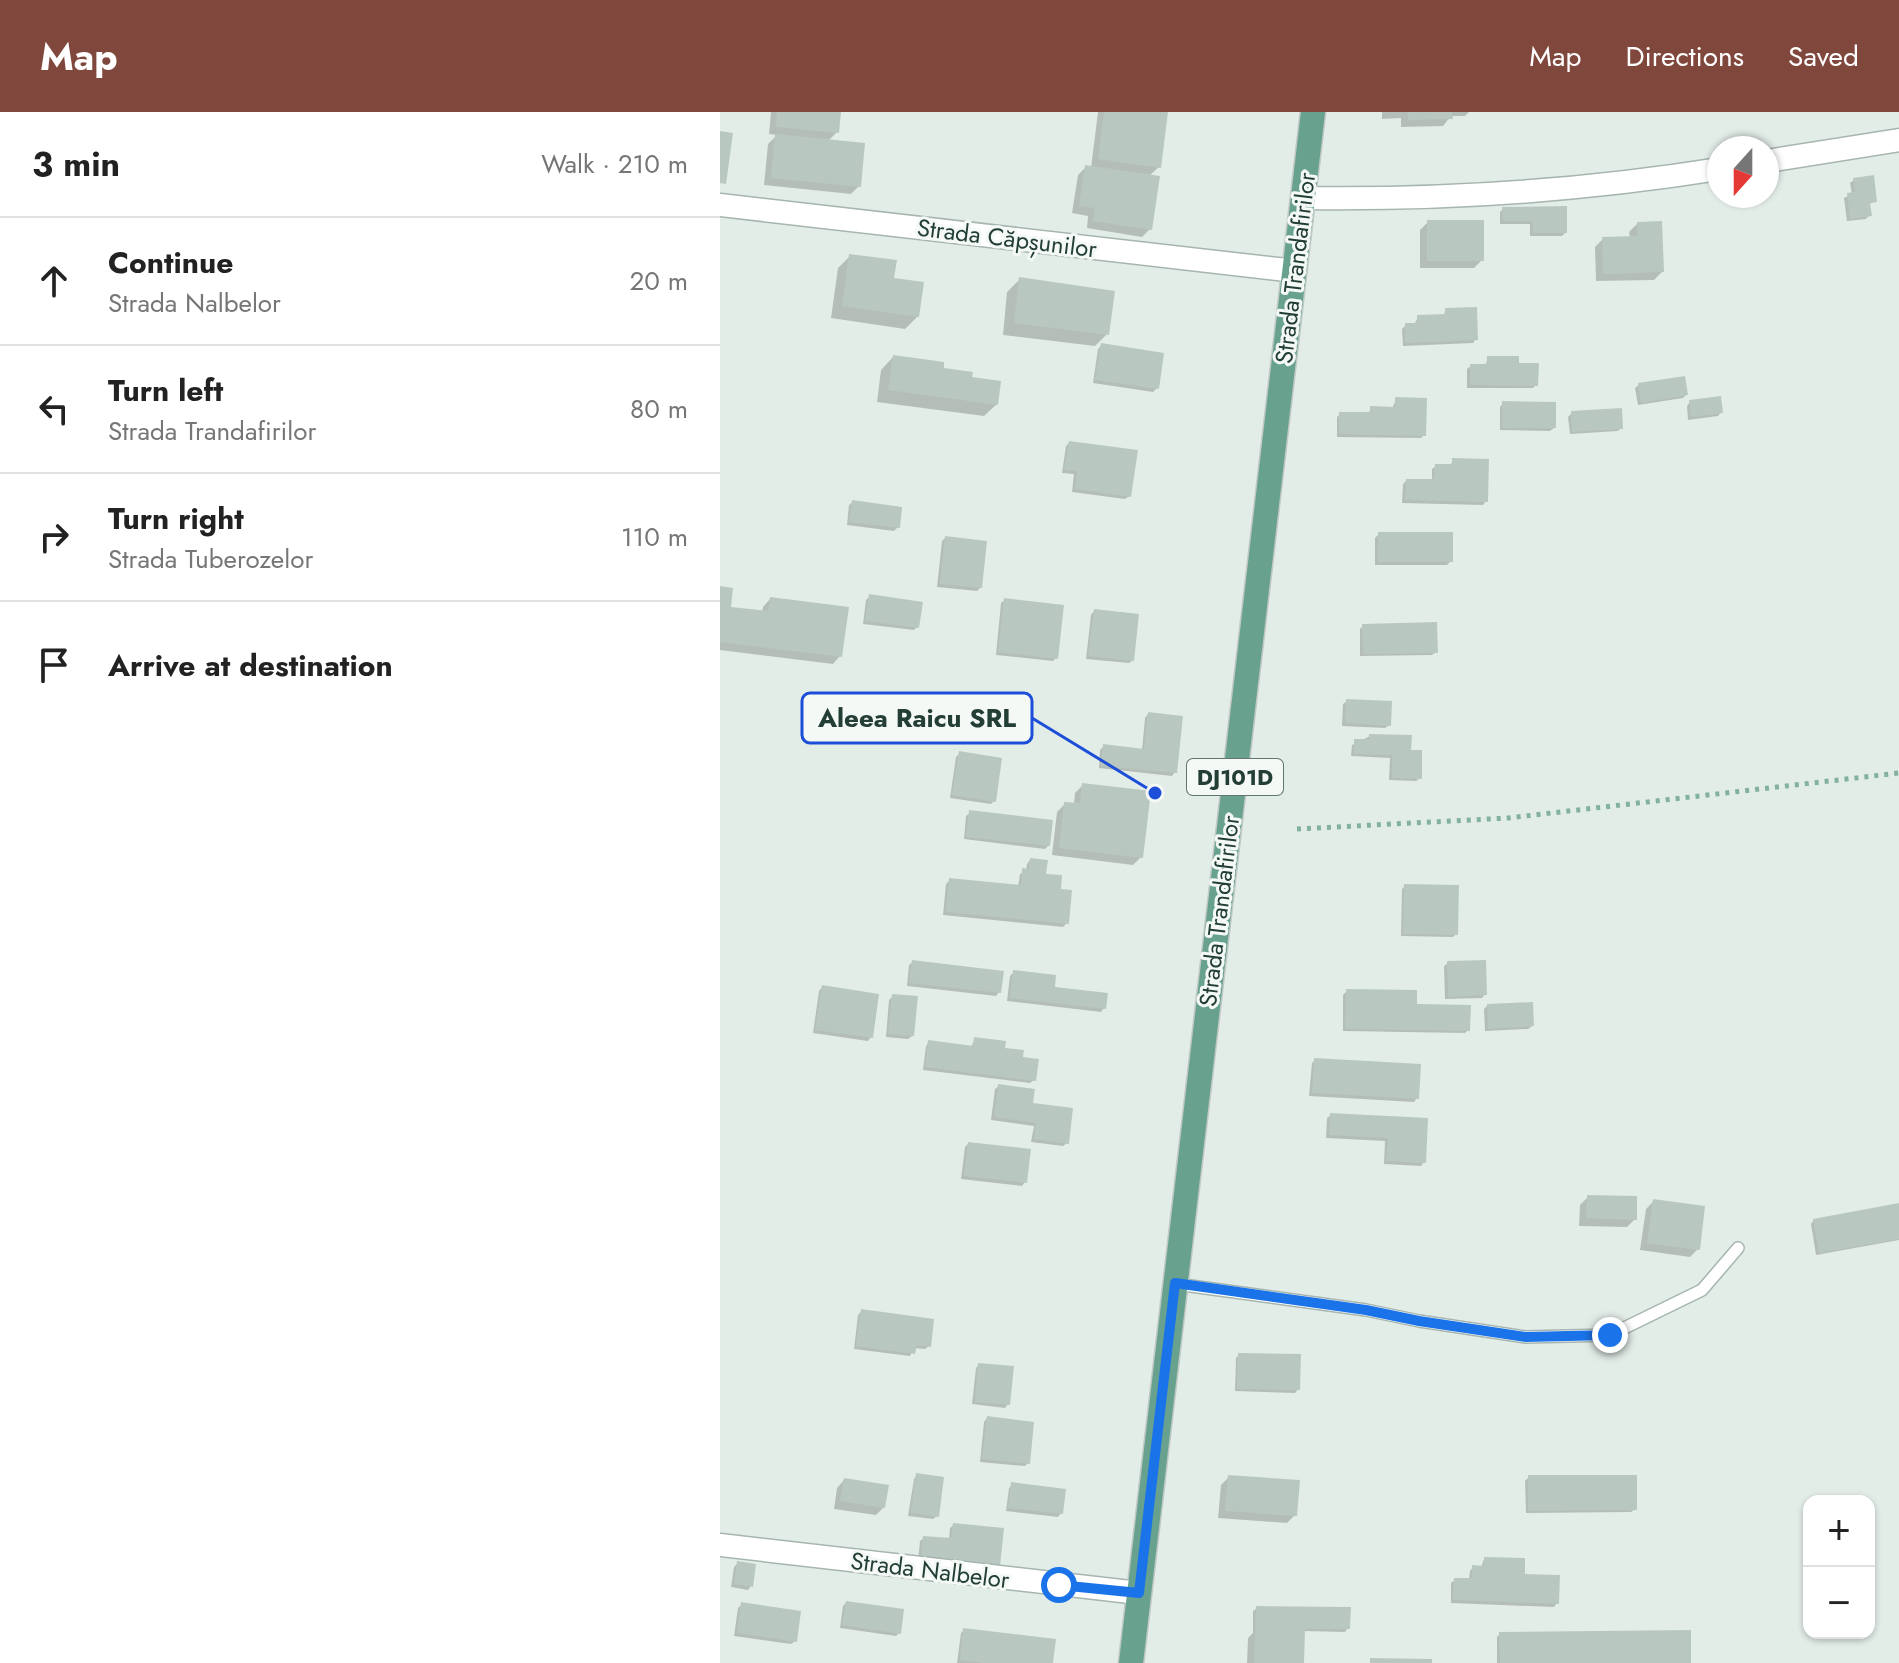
<!DOCTYPE html>
<html lang="en">
<head>
<meta charset="utf-8">
<style>
	body { margin:0; font-family:Jost,sans-serif; background:#f2f2f2; color:#222 }
	.controls { position:absolute; right:24px; bottom:24px; display:grid; overflow:hidden; border-radius:16px; box-shadow:0 2px 6px #0004 }
	.controls button { width:72px; height:72px; display:grid; place-items:center; padding:0; border:0; border-bottom:2px solid #e0e0e0; background:#fff; color:#222; font:40px sans-serif }
	.compass { position:absolute; left:987px; top:24px; width:72px; height:72px; border-radius:50%; background:#fff; box-shadow:0 2px 6px #0004; rotate:201deg }
	.stop { position:absolute; width:24px; height:24px; margin:-18px; border:6px solid #1a73e8; border-radius:50%; background:#fff }
	.stop.end { background:#1a73e8; border-color:#fff; box-shadow:0 2px 8px #0008 }
	.list { margin:0; padding:0; list-style:none }
	h2 { display:flex; justify-content:space-between; align-items:center; height:104px; margin:0; padding:0 32px; font-size:34px }
	h2 small { font-size:26px; font-weight:400; color:#767676 }
	.list li { display:grid; grid-template-columns:52px 1fr auto; gap:24px; align-items:center; box-sizing:border-box; height:128px; padding:0 32px; border-top:2px solid #e0e0e0 }
	.list b { display:block; font-size:30px; white-space:nowrap }
	.list p { margin:0; font-size:26px; white-space:nowrap; color:#767676 }
	.list em { font-size:26px; font-style:normal; color:#767676 }
	.icon { flex:none; width:44px; height:44px; fill:none; stroke:currentColor; stroke-width:2; stroke-linecap:round; stroke-linejoin:round }
	.map { position:relative; flex:none; width:1179px; height:1551px; overflow:hidden }
	header { display:flex; align-items:center; gap:48px; box-sizing:border-box; height:112px; padding:0 40px; background:#80483c; color:#fff }
	header strong { font-size:38px }
	nav { display:flex; gap:44px; margin-inline-start:auto; font-size:28px }
	main { display:flex }
	aside { flex:1; background:#fff }
	.map>svg:first-child { display:block }
</style>
</head>
<body>
<header>
<strong>Map</strong>
<nav><a>Map</a><a>Directions</a><a>Saved</a></nav>
</header>
<main>
<aside>
<h2>3 min<small>Walk · 210 m</small></h2>
<ul class="list">
<li><svg class="icon" aria-label="ahead" viewBox="0 0 24 24"><path d="M12 20V5M6 11l6-6 6 6"/></svg><div><b>Continue</b><p>Strada Nalbelor</p></div><em>20 m</em></li>
<li><svg class="icon" aria-label="left" viewBox="0 0 24 24"><path d="M17 20v-9H6M10 6l-5 5 5 5"/></svg><div><b>Turn left</b><p>Strada Trandafirilor</p></div><em>80 m</em></li>
<li><svg class="icon" aria-label="right" viewBox="0 0 24 24"><path d="M7 20v-9h11M14 6l5 5-5 5"/></svg><div><b>Turn right</b><p>Strada Tuberozelor</p></div><em>110 m</em></li>
<li><svg class="icon" aria-label="arrive" viewBox="0 0 24 24"><path d="M6 21V4h12l-3 4 3 4H6"/></svg><div><b>Arrive at destination</b></div></li>
</ul>
</aside>
<div class="map">
<svg width="1179" height="1551" viewBox="0 0 1179 1551">
	<rect width="100%" height="100%" fill="#e3ede8"/>
	<path fill="#0003" d="M51,0H119L117,20L108,29L139,74L131,82L44,73L48,32L57,23L49,22Z
		M378,0H446L439,55L429,64L430,117L422,125L367,116L368,104L352,101L358,63L366,55L371,56Z
		M662,0H749L745,4H731L723,14L681,15V6L662,7Z
		M1134,68L1155,89L1148,93L1149,103L1146,107L1127,109L1124,86L1132,82L1130,71Z
		M783,97L845,121L842,124H810V112H780V100Z
		M708,110L762,148L754,156H700V118Z
		M917,112L942,160L934,168L876,169L875,135L883,127L910,126L909,120Z
		M130,144L172,168L198,204L185,217L111,206L118,156Z
		M300,167L387,222L375,234L283,223L287,180Z
		M726,198L756,227L753,231L683,234L682,217L686,213H694L698,205L723,204Z
		M381,234L437,276L433,280L373,271L378,237Z
		M173,245L250,267L277,292L264,304L157,290L161,258Z
		M768,246L797,253L816,273L813,276H747V257L751,254H765Z
		M919,273L966,283L963,286L918,293L915,276Z
		M676,287L704,323L701,326L617,325V305L620,302H648L651,296L672,297Z
		M970,290L1001,300L998,304L968,308L967,294Z
		M783,291L834,316L830,319L780,318V295Z
		M852,301L901,316L898,319L850,322L848,305Z
		M349,331L409,384L405,387L352,380L354,362L342,361L346,334Z
		M733,348L766,389L763,393L682,391L683,372L686,369H712V357L716,354H730Z
		M133,390L178,415L174,419L127,413L129,393Z
		M659,422L731,449L727,453H655V426Z
		M225,426L260,476L257,479L217,475L222,429Z
		M0,476L9,497L42,501L43,495L50,487L120,544L113,552L0,538Z
		M150,484L197,515L194,518L143,512L146,488Z
		M285,488L336,546L333,549L276,543L281,491Z
		M374,499L413,548L409,551L366,547L371,503Z
		M643,514L716,540L712,543L640,544V517Z
		M627,589L669,613L665,616L622,614L623,592Z
		M428,602L455,660L452,664L379,656L380,638L384,634L422,638L425,606Z
		M650,624L689,640L700,666L696,669L669,668L670,646L631,644L632,633Z
		M240,641L274,689L271,692L230,686L236,645Z
		M363,673L421,745L413,753L332,743L337,700L345,692L354,693L355,681Z
		M250,701L329,733L325,737L244,727L246,704Z
		M310,748L338,778L347,811L343,815L223,803L226,772L230,768L298,775L300,762L306,759L307,752Z
		M685,774L736,822L733,825L681,824L682,777Z
		M193,850L279,880L276,884L187,874L189,853Z
		M728,851L765,882L762,886L725,887L724,854Z
		M294,860L384,896L381,900L287,889L290,864Z
		M102,875L151,925L148,929L93,921L99,879Z
		M627,879L695,894L748,918L745,921L623,919V883Z
		M173,884L192,924L188,927L166,925L169,888Z
		M767,894L812,914L808,917L765,919L764,897Z
		M255,927L301,947L314,968L310,971L203,958L206,934L209,930L251,935Z
		M595,948L697,986L694,990L589,984L592,951Z
		M279,974L347,1031L343,1034L311,1030L314,1014L271,1008L275,977Z
		M611,1003L706,1008L704,1050L701,1054L664,1052L665,1029L606,1026L607,1006Z
		M248,1032L305,1070L302,1074L241,1067L245,1035Z
		M868,1085L915,1107L907,1115L859,1114L860,1093Z
		M934,1089L978,1137L970,1145L920,1138L926,1097Z
		M1179,1093V1128L1096,1143L1091,1112L1094,1108Z
		M142,1199L209,1234L205,1237L194,1236L190,1244L134,1237L138,1203Z
		M519,1243L578,1277L575,1281L515,1279L516,1246Z
		M259,1253L288,1292L285,1296L252,1292L256,1256Z
		M267,1306L308,1351L305,1354L260,1350L264,1310Z
		M197,1363L217,1404L213,1407L188,1404L194,1367Z
		M509,1365L575,1403L567,1411L498,1406L501,1373Z
		M809,1365L915,1397L911,1400L806,1401L805,1369Z
		M124,1368L164,1395L156,1403L114,1397L117,1376Z
		M292,1373L341,1401L338,1405L286,1399L289,1376Z
		M234,1413L282,1418L198,1449L200,1429L204,1426L229,1428L230,1416Z
		M764,1447L803,1464L837,1491L834,1495L731,1491V1471L735,1468H749L750,1459L753,1455L761,1456Z
		M18,1451L31,1474L28,1478L11,1475L14,1455Z
		M126,1491L179,1521L176,1524L120,1516L123,1494Z
		M22,1492L75,1529L71,1532L14,1524L18,1496Z
		M537,1496L628,1516L625,1520L583,1519L582,1551H527L528,1526L533,1521V1499Z
		M244,1518L331,1551H237L241,1521Z
		M780,1522L969,1551H777V1525Z"/>
	<path fill="#b8c8c1" d="M57,0H121L119,21L56,15Z
		M384,0H448L441,56L378,47Z
		M688,0H732L733,7L688,8Z
		M0,19L13,21L6,72L0,71Z
		M55,22L145,31L141,75L51,66Z
		M365,53L440,64L432,118L373,109L375,96L359,94Z
		M1154,63L1157,90L1150,91L1152,104L1130,107L1127,81L1135,80L1133,66Z
		M847,94V121H813L812,109H783L782,95Z
		M707,108H764V149H707Z
		M942,109L944,160L883,162L882,125L917,124V110Z
		M129,142L177,148L174,166L204,170L199,205L122,194Z
		M299,165L395,179L389,223L294,211Z
		M757,195L758,228L685,231V211H697V203L725,202V196Z
		M381,231L444,241L439,277L375,268Z
		M173,243L224,250V256L253,260L252,265L281,269L278,293L168,278Z
		M767,244H799V251H819L818,274L750,273V252H767Z
		M965,264L968,283L921,291L918,271Z
		M1001,284L1003,301L971,305L969,288Z
		M675,285L707,286L706,324L619,322V300H650V294L675,295Z
		M782,289L836,290V316H782Z
		M902,296L903,317L852,320L851,299Z
		M349,329L418,338L411,385L355,377L357,359L344,358Z
		M732,346L769,347L768,390L685,388L686,367H714L715,352H732Z
		M132,388L182,395L180,416L129,410Z
		M658,420H733V450H658Z
		M225,424L267,429L262,476L220,472Z
		M0,474L13,476L11,495L48,499L50,485L129,495L122,545L0,530Z
		M149,482L203,490L199,516L145,509Z
		M284,486L344,493L338,547L278,540Z
		M374,497L419,502L414,549L368,544Z
		M717,510L718,541L643,542L642,512Z
		M626,587L672,589L671,614L625,611Z
		M428,600L463,604L457,661L381,654L383,632L424,637Z
		M649,622L692,623L691,638H702V667L672,666V643L634,642V627H649Z
		M239,639L282,646L276,690L232,683Z
		M362,671L431,679L423,746L339,736L344,690L360,691Z
		M249,698L333,708L330,734L246,725Z
		M310,746L328,748L326,762L342,763L341,777L352,778L349,812L226,800L229,766L301,773L302,756L309,757Z
		M684,772L739,773L738,823L683,822Z
		M192,848L284,859L281,881L189,871Z
		M766,848L767,883L728,885L727,849Z
		M293,858L336,863L335,875L388,881L386,897L290,886Z
		M102,873L159,882L153,926L95,918Z
		M626,877L697,878V892L751,893L750,919L625,917Z
		M172,882L198,884L194,924L168,922Z
		M813,890L814,914L768,917L767,892Z
		M254,925L286,929L285,936L304,938L303,945L319,947L316,969L205,955L208,928L253,934Z
		M594,946L701,952L699,987L592,981Z
		M278,972L315,977L313,991L353,996L349,1032L314,1027L316,1011L274,1005Z
		M610,1001L708,1006L706,1051L666,1049L668,1026L609,1023Z
		M248,1030L311,1037L307,1071L244,1064Z
		M867,1083L917,1084V1108L866,1106Z
		M933,1087L985,1094L980,1138L927,1131Z
		M1179,1091V1127L1099,1141L1093,1107Z
		M141,1197L214,1207L211,1235L197,1233L195,1242L136,1234Z
		M518,1241L581,1242L580,1278L517,1277Z
		M258,1251L294,1254L290,1293L255,1290Z
		M267,1304L314,1310L310,1352L262,1347Z
		M196,1361L224,1365L219,1405L191,1401Z
		M508,1363L580,1368L577,1404L505,1399Z
		M808,1363H917V1398L808,1399Z
		M124,1366L169,1373L165,1396L120,1389Z
		M291,1370L346,1377L343,1402L288,1396Z
		M233,1411L284,1416L280,1454L201,1446L203,1424L231,1426Z
		M764,1445L805,1446V1462L840,1463L839,1492L733,1488L734,1466H752V1453L764,1454Z
		M17,1449L36,1452L33,1475L14,1472Z
		M126,1489L184,1497L181,1522L122,1513Z
		M21,1490L81,1499L77,1530L17,1521Z
		M536,1494L631,1495L630,1517H585L584,1551H534Z
		M243,1516L336,1527L333,1551H265L240,1548Z
		M971,1518V1551H780L779,1520Z
		M650,1546L712,1547V1551H650Z"/>
	<g fill="none" stroke-linecap="round" stroke-linejoin="round">
		<defs>
			<path id="lane" d="M456,1172L646,1198L699,1209L806,1225L890,1223L982,1178L1018,1136"/>
			<path id="street" d="M1047,49L1179,28
				M583,86C723,88 861,79 999,57
				M0,93L575,159
				M0,1433L419,1481"/>
			<path id="primary" d="M411,1551L593,0"/>
		</defs>
		<use href="#lane" stroke="#a6b5af" stroke-width="14"/>
		<use href="#street" stroke="#a6b5af" stroke-width="25"/>
		<use href="#primary" stroke="#c1c9c6" stroke-width="27"/>
		<path stroke="#83b19f" stroke-width="5" stroke-dasharray="4 6" stroke-linecap="butt" d="M577,717L788,706L1179,661"/>
		<use href="#lane" stroke="#fff" stroke-width="11"/>
		<use href="#street" stroke="#fff" stroke-width="22"/>
		<use href="#primary" stroke="#68a28f" stroke-width="24"/>
	</g>
	<g fill="none" stroke-linecap="round" stroke-linejoin="round">
		<path stroke="#1a73e8" stroke-width="10" d="M339,1473L419,1481L455,1171L646,1198L699,1209L806,1225L890,1223"/>
	</g>
	<g text-anchor="middle" dominant-baseline="central" stroke-width="6" stroke-linejoin="round" paint-order="stroke">
		<rect fill="#f4f9f6" stroke="#62766f" stroke-width="2" x="467" y="647" width="96" height="36" rx="6"/>
		<g font-size="22" font-weight="bold" fill="#233e35">
			<text x="515" y="665">DJ101D</text>
		</g>
		<g font-size="24" fill="#233e35" stroke="#f4f9f6">
			<text transform="translate(287 126) rotate(7)">Strada Căpșunilor</text>
			<text transform="translate(575 156) rotate(-83)">Strada Trandafirilor</text>
			<text transform="translate(499 799) rotate(-83)">Strada Trandafirilor</text>
			<text transform="translate(210 1458) rotate(7)">Strada Nalbelor</text>
		</g>
	</g>
	<path fill="none" stroke="#1d4ed8" stroke-width="3" d="M435 681L312 606"/>
	<circle fill="#1d4ed8" stroke="#f4f9f6" stroke-width="3" cx="435" cy="681" r="8"/>
	<rect fill="#f4f9f6" stroke="#1d4ed8" stroke-width="3" x="82" y="581" width="230" height="50" rx="8"/>
	<g font-size="26" text-anchor="middle" font-weight="bold" fill="#233e35">
		<text x="197" y="615">Aleea Raicu SRL</text>
	</g>
</svg>
<div class="controls">
<button>+</button>
<button>−</button>
</div>
<svg class="compass" viewBox="-18 -18 36 36"><path d="M0-13l5 13h-10z" fill="#e53935"/><path d="M0 13l5-13h-10z" fill="#767676"/></svg>
<div class="stop" style="left:339px;top:1473px"></div>
<div class="stop end" style="left:890px;top:1223px"></div>
</div>
</main>
</body>
</html>
